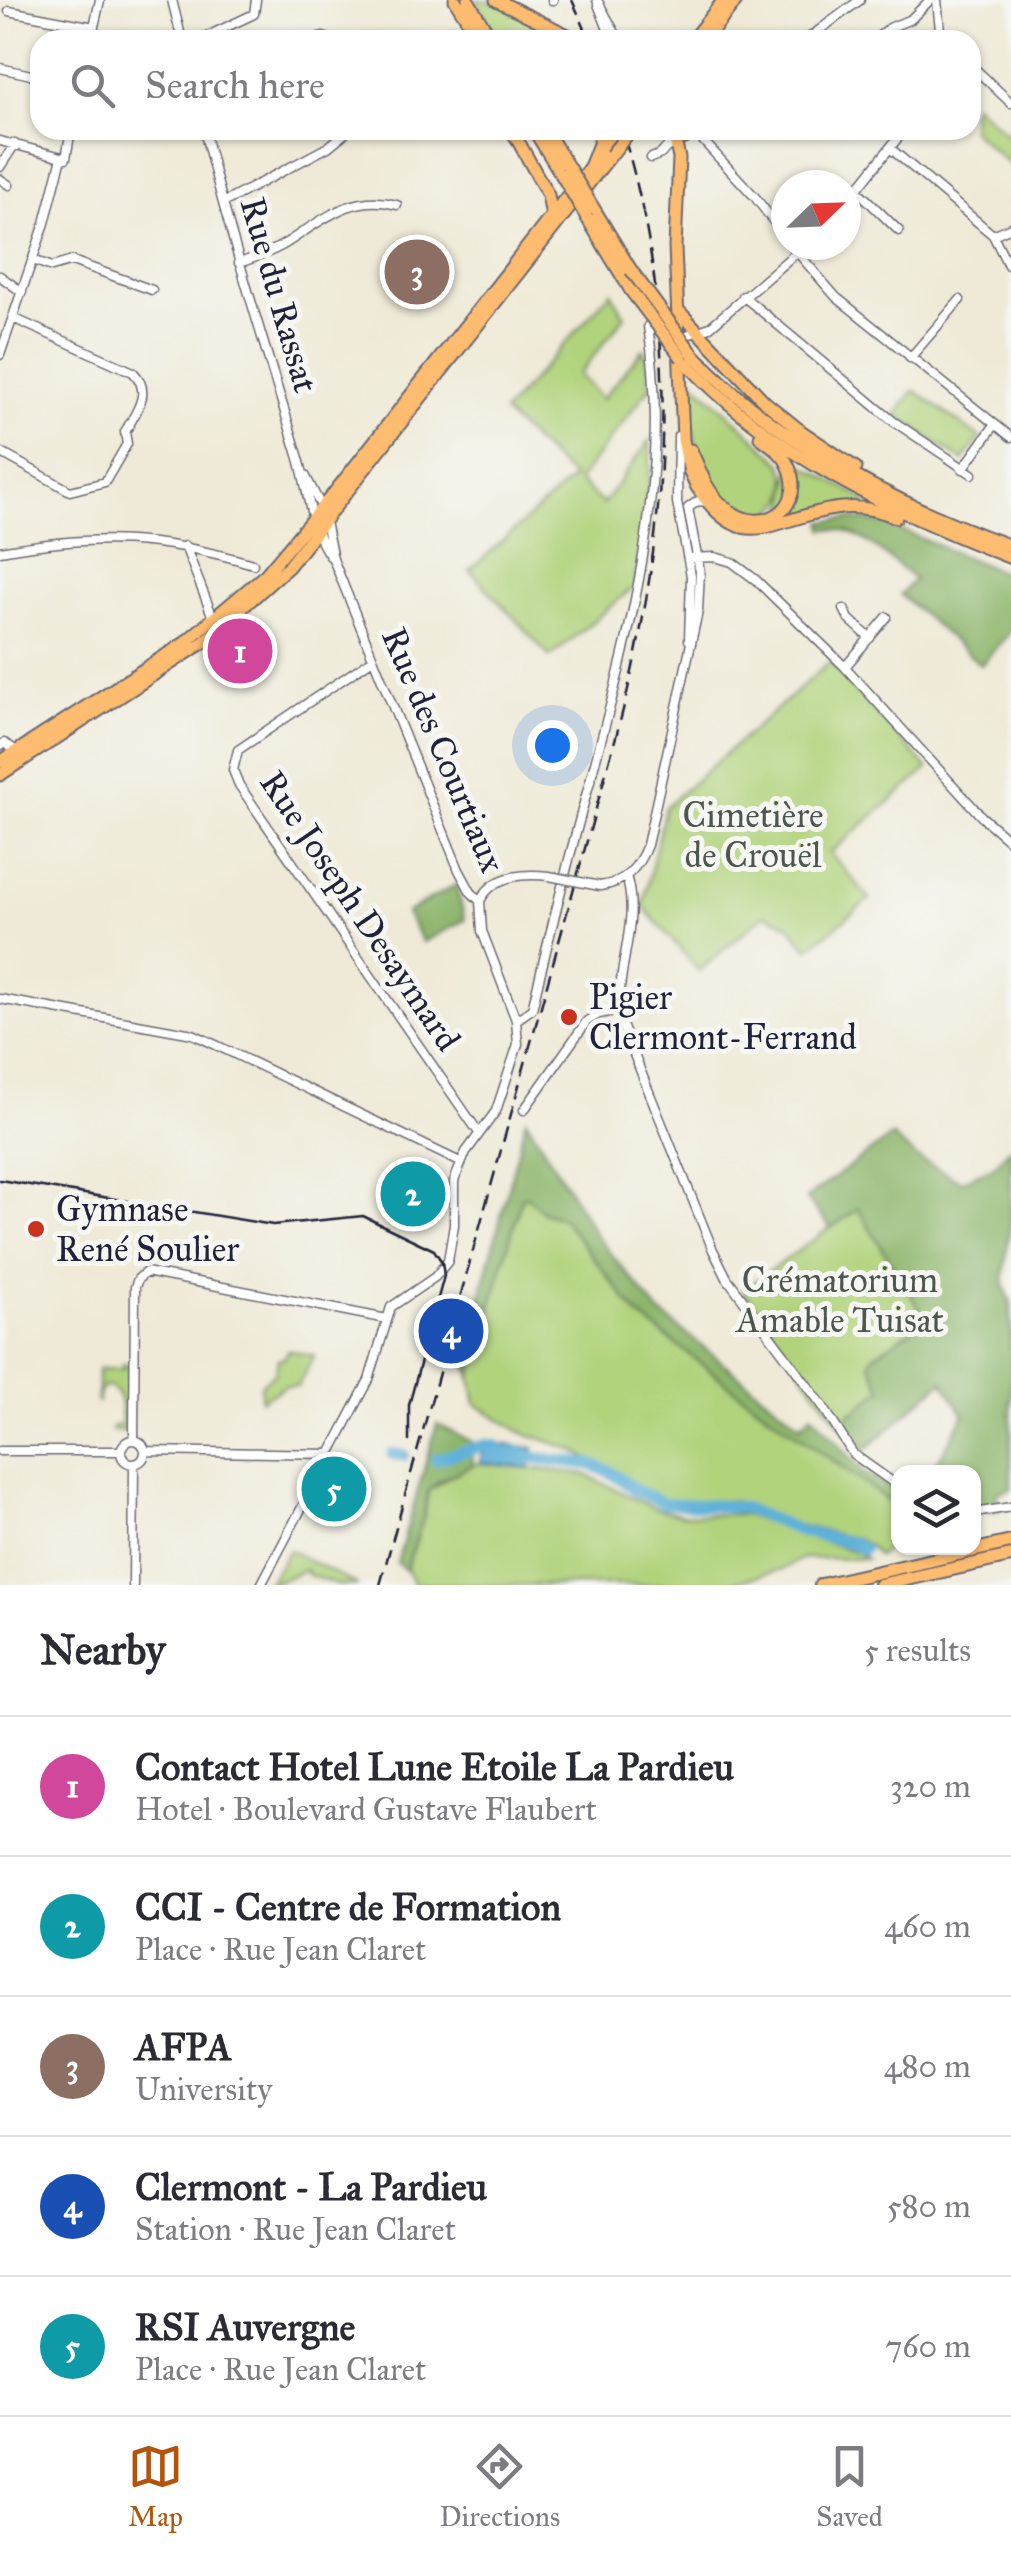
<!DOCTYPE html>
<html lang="en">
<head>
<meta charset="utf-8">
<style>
	body { margin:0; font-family:"IM FELL Great Primer",serif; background:#f2f2f3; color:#2b2b33 }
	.controls { position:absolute; right:30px; bottom:30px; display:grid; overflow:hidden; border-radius:20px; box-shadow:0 2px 8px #0004 }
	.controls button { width:90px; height:90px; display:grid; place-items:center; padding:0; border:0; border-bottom:2px solid #e1e1e2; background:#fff; color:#2b2b33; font:50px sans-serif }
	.compass { position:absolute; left:771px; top:170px; width:90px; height:90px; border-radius:50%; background:#fff; box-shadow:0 2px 8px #0004; rotate:67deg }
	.you { position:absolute; left:552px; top:745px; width:35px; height:35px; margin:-25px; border:8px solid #fff; border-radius:50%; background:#1a73e8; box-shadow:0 0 0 15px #1a73e833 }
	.badge { display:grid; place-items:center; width:65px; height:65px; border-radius:50%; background:#b45309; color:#fff; font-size:32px; font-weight:700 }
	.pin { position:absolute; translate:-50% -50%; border:5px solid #fff; box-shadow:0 2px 10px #0006 }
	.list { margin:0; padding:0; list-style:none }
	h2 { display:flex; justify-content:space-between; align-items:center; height:130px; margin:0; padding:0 40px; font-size:42px }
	h2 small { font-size:32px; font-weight:400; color:#7c7c81 }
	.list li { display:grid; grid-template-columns:65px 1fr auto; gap:30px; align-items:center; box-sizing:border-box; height:140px; padding:0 40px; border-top:2px solid #e1e1e2 }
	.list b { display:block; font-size:38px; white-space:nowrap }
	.list p { margin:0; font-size:32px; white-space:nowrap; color:#7c7c81 }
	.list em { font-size:32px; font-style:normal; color:#7c7c81 }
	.icon { flex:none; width:55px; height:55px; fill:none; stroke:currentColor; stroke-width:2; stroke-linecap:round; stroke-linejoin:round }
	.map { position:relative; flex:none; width:1011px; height:1585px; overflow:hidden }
	.search { position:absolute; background:#fff; box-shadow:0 2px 8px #0004; left:30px; right:30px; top:30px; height:110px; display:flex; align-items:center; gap:25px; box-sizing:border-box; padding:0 35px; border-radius:30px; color:#7c7c81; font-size:38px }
	.sheet { height:830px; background:#fff }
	nav { display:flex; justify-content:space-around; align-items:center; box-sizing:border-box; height:140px; border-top:2px solid #e1e1e2; background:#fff; font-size:28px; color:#7c7c81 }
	nav a { display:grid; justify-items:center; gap:5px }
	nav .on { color:#b45309 }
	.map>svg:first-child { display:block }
</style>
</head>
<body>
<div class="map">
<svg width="1011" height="1585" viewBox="0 0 1011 1585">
	<rect width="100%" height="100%" fill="#f6f6f2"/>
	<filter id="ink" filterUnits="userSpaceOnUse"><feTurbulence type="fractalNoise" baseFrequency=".01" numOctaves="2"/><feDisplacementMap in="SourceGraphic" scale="20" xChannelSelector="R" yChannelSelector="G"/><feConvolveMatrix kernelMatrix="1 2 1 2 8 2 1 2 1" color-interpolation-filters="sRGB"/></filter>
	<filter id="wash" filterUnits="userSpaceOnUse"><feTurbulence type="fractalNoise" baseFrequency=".0048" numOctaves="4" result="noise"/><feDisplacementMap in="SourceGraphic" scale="40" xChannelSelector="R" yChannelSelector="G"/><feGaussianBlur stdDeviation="2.25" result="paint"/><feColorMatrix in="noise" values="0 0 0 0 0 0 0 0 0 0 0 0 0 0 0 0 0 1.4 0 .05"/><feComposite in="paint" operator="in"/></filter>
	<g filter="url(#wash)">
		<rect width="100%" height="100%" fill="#efead7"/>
		<path fill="#b1d37b" stroke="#6a7a5b" stroke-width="2.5" d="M476,0C508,0 544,25 572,40H499Z
			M973,104L1011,137V166L971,130Z
			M611,292L625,316L579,375L602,399L643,349L650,363V387L578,481L603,504L650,440V476L635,586L550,657L470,570L573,478L503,413Z
			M689,377L782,463C791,483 789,499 771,514L747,518C697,481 689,437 689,377Z
			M914,390L980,438L963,461L896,415Z
			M792,459L866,500L864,505L773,525L785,513Z
			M830,662L928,769L830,853L870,899L808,949L789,925L765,914L699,971L643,906L665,807Z
			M522,1196H528L543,1212L563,1219L638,1315L737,1391L898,1508V1541L878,1556L868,1545L856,1539L794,1524L734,1501H664L571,1449L519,1431L476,1404L471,1378Z
			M858,1208L919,1308L921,1324L873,1356L870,1363L882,1389L839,1423L743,1290Z
			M288,1350L314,1356L298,1386H285L261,1400V1384L275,1373L278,1359L285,1357Z
			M123,1364L129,1365L130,1431H112L113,1426L122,1425C122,1410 123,1391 107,1386L100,1390L98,1403V1369H123Z
			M480,1463L584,1474L654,1508L682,1515L742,1514L859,1553L866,1559L803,1558L783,1569L722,1585H415L406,1570L424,1516L428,1491L460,1469Z
			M289,1550L358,1585H337L307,1574L306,1570L267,1585Z"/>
		<path fill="#8cb56b" stroke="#576c53" stroke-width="2.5" d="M851,518L884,523L1011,576V631L981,665L900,595L914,579C888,559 860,526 824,529L823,522Z
			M456,885L465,920L423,942L406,913Z
			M526,1119L597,1237L659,1312L801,1425L812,1414L863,1471L898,1492V1508L737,1391L638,1315L563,1219L543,1212L527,1196L522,1197L471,1378L465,1357Z
			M892,1136L916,1157L961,1181L993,1167L1011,1147V1217L1003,1282L1011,1304V1489L997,1493L999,1510H974V1472H932L964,1415L943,1381L864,1451L839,1423L882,1389L870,1363L873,1356L920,1324L919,1308L858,1209L831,1228L806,1198Z
			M437,1424L472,1442L473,1465L439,1481L428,1491L424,1516L406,1570L397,1563Z"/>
		<path fill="#5eb1d9" stroke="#406a8a" stroke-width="2.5" d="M484,1442L534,1448L530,1468L480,1463Z"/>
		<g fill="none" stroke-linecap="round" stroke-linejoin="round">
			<path stroke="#5eb1d9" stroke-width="12" d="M520,1451L528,1457L589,1464L609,1471L637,1491L664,1503L741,1507L803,1532L852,1543L863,1549
				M392,1454L404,1455
				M436,1459L486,1445L496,1446"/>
		</g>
	</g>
	<g filter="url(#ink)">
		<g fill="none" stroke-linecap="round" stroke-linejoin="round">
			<defs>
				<path id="minor" d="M172,0L182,40
					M552,0H553
					M597,0L619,40
					M937,0L941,40
					M598,4L612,40
					M9,11L94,27
					M91,40L100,0
					M199,40L254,14L256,0
					M310,40L323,37L333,40
					M806,40L860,0
					M875,40L889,28L911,19L930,0
					M971,65L1011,103
					M0,68L40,77
					M204,130C231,240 265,347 298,455C309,490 308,525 330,556
					M695,132L755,197L786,238
					M0,141L66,158L71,130
					M891,149L993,235L1008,265
					M651,158L661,154L668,146H676
					M0,167L15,144
					M0,179L9,185
					M858,191L899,231
					M223,203L328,147L349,130
					M846,203L904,130
					M993,235L1011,227
					M791,245L836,297L1011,437
					M33,260L52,267L72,261L152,290
					M239,263C254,258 269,253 283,245C319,223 352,191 397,205
					M0,276L22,292
					M743,296L893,421L972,474
					M681,343L687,335L710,327L805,245
					M0,355L45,223L62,157
					M910,358L960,300
					M678,436L677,502L691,576L689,640
					M0,452L70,491L105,482L127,444L125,432C136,412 153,392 133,372L13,318
					M963,469L994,426
					M185,546L214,620
					M0,551C95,534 159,536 253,564
					M690,558L715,557L732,562L756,580L845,667L982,817L1011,842
					M844,609L849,619L870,638
					M373,659L238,750L233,770L239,785L479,1133
					M845,667L887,617
					M0,746L4,743L17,751
					M626,876C642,926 611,974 622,1025L713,1250L727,1278L822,1405L853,1454L898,1486
					M600,886C625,883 638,868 647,845L698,611L700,572L688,508L698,501L707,502
					M480,901C493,875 524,873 549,876
					M0,999L193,1034L460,1162
					M516,1020L532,1009C550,933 569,857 590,781C630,634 672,480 648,326
					M524,1110L587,1021L599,1014L619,1010
					M121 1452a12 12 0 1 1 24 0a12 12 0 1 1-24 0Z
					M134,1440L135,1287L138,1279L146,1272L387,1319
					M0,1451H121
					M146,1451L330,1454
					M974,1513L1011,1507
					M133,1585L134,1464
					M261,1585L369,1380L391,1307L435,1277L448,1261L454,1225V1181L466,1152L496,1111L518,1044L516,1020L482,931L480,901L471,892L459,870L333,559L322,508L305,475"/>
				<path id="primary" d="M692,40L724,0
					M705,40L737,0
					M672,134L685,138L696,130
					M674,136L679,158L675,247L683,440L690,472L697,487
					M691,450L705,482
					M0,762L183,644L265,575L334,493L619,130
					M0,775L204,642L288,567L611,155"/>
				<path id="trunk" d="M455,0L480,40
					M468,0L492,40
					M496,0L578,40
					M512,130L548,195L552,217
					M534,130L561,174
					M546,130L567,165
					M588,172L599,144L600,130
					M594,209L631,270
					M587,218L631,291
					M678,310L765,402L801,431L856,468
					M693,354C780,445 894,504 1011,546
					M682,358C770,455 891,511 1011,558
					M705,482C742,550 812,516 788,465C783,453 770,445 760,437
					M697,487C743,558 772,518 834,509C856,505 876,509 896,517"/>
				<path id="motorway" d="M821,1585L1011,1542
					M880,1585L1011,1556"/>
			</defs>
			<use href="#minor" stroke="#6a6872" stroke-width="11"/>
			<use href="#primary" stroke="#6a6872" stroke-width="15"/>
			<use href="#trunk" stroke="#6a6872" stroke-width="15"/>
			<use href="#motorway" stroke="#6a6872" stroke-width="16"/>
			<use href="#minor" stroke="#fff" stroke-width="8"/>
			<use href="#primary" stroke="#fdbc6f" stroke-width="11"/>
			<use href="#trunk" stroke="#fdbc6f" stroke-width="11"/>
			<use href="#motorway" stroke="#fdbc6f" stroke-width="12"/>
			<path stroke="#22223b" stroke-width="2.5" d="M0,1180L273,1225L363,1216L434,1250L442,1262L444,1276L409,1405V1441"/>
			<path stroke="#22223b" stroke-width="2.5" stroke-dasharray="15 8" stroke-linecap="butt" d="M572,0L590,40
				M380,1585L617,733C670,534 683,329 622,130"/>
			<defs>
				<path id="minor-bridge" d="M549,876L600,886"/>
				<path id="primary-bridge" d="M611,155L631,130"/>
				<path id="trunk-bridge" d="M567,165L594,209
					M561,174L587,218
					M631,270L693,354
					M631,291L682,358"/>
			</defs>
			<use href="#minor-bridge" stroke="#6a6872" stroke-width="11" stroke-linecap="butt"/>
			<use href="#primary-bridge" stroke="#6a6872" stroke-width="15" stroke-linecap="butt"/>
			<use href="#trunk-bridge" stroke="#6a6872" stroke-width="15" stroke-linecap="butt"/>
			<use href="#minor-bridge" stroke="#fff" stroke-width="8"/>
			<use href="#primary-bridge" stroke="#fdbc6f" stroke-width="11"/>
			<use href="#trunk-bridge" stroke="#fdbc6f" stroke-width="11"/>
		</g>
	</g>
	<g fill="#c8321e" stroke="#f6f6f2" stroke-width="4">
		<circle cx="569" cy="1017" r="10"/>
		<circle cx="36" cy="1229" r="10"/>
	</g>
	<g text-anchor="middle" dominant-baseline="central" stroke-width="10" stroke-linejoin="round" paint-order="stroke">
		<g font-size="35" fill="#22223b" stroke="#f6f6f2">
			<text transform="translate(279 295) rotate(74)">Rue du Rassat</text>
			<text transform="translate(443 750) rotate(67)">Rue des Courtiaux</text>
			<text transform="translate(360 911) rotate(56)">Rue Joseph Desaymard</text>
		</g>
		<g font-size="35" fill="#4d574e" stroke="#f6f6f2">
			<text x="753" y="815">Cimetière<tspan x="753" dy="40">de Crouël</tspan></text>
			<text x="840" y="1280">Crématorium<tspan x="840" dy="40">Amable Tuisat</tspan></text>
		</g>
		<g font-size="35" fill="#22223b" stroke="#f6f6f2" text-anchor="start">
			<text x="589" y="997">Pigier<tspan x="589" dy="40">Clermont-Ferrand</tspan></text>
			<text x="56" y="1209">Gymnase<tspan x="56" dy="40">René Soulier</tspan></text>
		</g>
	</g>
</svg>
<div class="controls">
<button><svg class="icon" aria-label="layers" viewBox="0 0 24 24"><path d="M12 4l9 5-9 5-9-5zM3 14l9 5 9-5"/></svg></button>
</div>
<svg class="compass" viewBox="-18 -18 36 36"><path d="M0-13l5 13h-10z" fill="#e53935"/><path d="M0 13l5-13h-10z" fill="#7c7c81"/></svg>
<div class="you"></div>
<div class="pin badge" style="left:240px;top:651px;background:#d1479c">1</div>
<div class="pin badge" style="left:413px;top:1194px;background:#0f9aa8">2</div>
<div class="pin badge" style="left:417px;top:272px;background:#8d6e63">3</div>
<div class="pin badge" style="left:451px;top:1331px;background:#1a4fb4">4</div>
<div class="pin badge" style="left:334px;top:1489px;background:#0f9aa8">5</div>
<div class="search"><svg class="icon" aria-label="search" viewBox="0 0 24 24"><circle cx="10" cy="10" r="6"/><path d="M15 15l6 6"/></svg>Search here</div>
</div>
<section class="sheet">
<h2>Nearby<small>5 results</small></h2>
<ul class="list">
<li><span class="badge" style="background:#d1479c">1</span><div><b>Contact Hotel Lune Etoile La Pardieu</b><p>Hotel · Boulevard Gustave Flaubert</p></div><em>320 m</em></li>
<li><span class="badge" style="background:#0f9aa8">2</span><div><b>CCI - Centre de Formation</b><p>Place · Rue Jean Claret</p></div><em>460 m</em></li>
<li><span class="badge" style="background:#8d6e63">3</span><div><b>AFPA</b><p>University</p></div><em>480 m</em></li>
<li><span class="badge" style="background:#1a4fb4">4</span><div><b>Clermont - La Pardieu</b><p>Station · Rue Jean Claret</p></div><em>580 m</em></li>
<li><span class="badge" style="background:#0f9aa8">5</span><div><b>RSI Auvergne</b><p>Place · Rue Jean Claret</p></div><em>760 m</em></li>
</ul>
</section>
<nav>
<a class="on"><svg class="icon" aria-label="map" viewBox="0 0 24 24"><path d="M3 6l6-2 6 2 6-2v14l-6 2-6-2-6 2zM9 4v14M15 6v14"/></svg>Map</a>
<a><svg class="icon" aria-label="directions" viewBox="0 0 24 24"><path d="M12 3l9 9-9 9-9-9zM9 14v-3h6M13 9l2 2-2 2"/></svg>Directions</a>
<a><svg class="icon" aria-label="saved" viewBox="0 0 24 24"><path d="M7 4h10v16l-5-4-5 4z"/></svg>Saved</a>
</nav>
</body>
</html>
